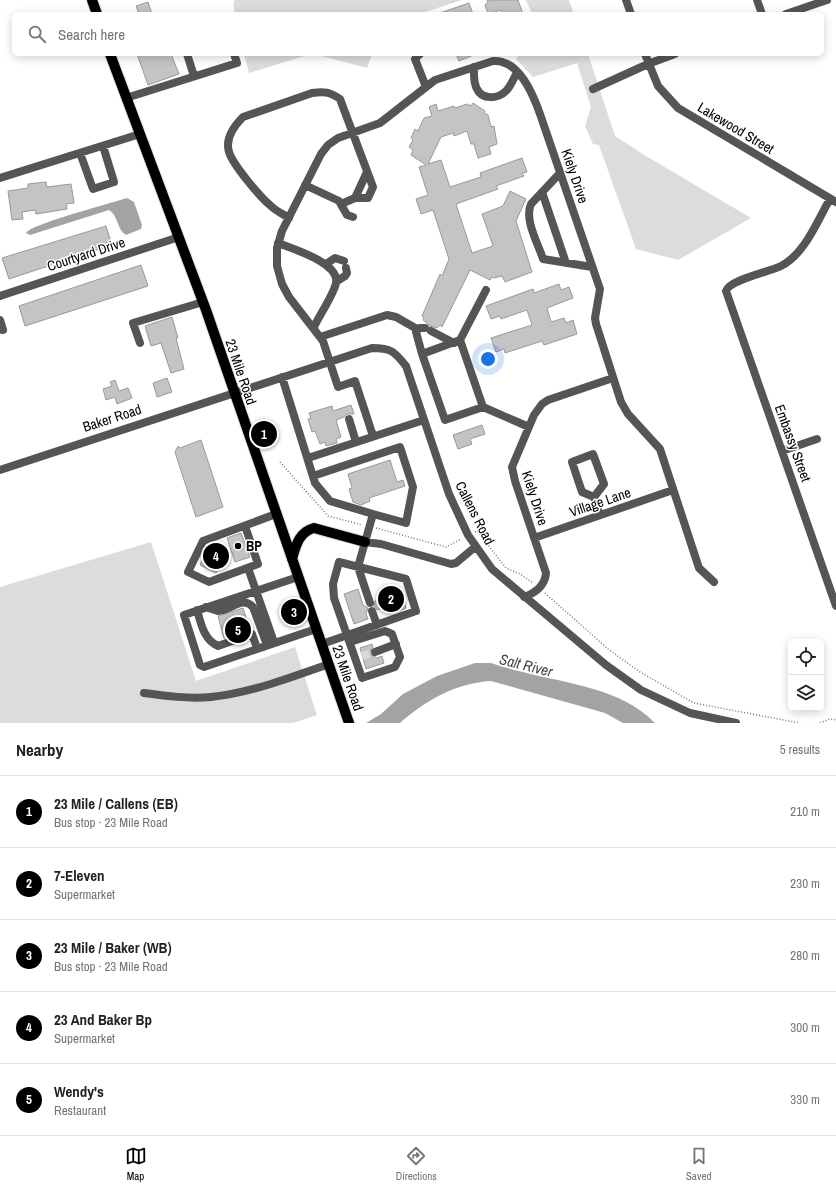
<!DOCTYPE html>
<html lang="en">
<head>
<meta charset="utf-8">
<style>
	body { margin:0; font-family:"Archivo Narrow",sans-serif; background:#f6f6f6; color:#202124 }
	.controls { position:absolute; right:12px; bottom:12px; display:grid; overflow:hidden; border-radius:6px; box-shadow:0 2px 10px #0003 }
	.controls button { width:36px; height:36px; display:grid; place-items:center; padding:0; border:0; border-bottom:1px solid #e0e0e0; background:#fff; color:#202124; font:20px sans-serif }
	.you { position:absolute; left:488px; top:359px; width:14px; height:14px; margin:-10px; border:3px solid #fff; border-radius:50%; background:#1a73e8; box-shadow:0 0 0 6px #1a73e833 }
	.badge { display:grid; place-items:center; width:26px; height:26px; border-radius:50%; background:#000; color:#fff; font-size:13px; font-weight:700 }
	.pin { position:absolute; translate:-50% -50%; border:2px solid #fff; box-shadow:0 1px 4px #0006 }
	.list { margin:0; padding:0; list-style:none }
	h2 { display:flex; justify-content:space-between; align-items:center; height:52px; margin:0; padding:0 16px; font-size:17px }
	h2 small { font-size:13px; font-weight:400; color:#757577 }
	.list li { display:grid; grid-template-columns:26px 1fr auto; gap:12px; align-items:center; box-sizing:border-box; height:72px; padding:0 16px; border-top:1px solid #e0e0e0 }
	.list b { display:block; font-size:15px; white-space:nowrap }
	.list p { margin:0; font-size:13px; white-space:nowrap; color:#757577 }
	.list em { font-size:13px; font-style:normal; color:#757577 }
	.icon { flex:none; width:22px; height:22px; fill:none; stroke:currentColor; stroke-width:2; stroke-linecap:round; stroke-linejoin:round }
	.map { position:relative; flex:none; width:836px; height:723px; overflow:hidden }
	.search { position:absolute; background:#fff; box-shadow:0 2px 10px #0003; left:12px; right:12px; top:12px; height:44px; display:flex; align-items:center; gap:10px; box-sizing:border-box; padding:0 14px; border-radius:6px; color:#757577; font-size:15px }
	.sheet { height:412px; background:#fff }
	nav { display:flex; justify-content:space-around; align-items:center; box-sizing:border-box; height:56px; border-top:1px solid #e0e0e0; background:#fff; font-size:11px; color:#757577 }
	nav a { display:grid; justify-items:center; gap:2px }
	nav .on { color:#000 }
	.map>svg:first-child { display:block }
</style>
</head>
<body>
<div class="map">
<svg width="836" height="723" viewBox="0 0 836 723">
	<rect width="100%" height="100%" fill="#fff"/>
	<path fill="#dcdcdc" d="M235,0H462L419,14H235L233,4Z
		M526,0H569L574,14H532Z
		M244,54H311L249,73Z
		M314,54H372L367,68Z
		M520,54H588L615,136L646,156L751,218L678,260L636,249L599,145L593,144L585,126L591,107L577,63L533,77L516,59Z
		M151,542L196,681L295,647L317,715L293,723H0V587Z"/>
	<path fill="#a3a3a3" d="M127,198L134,202L142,225L141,229L126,235C117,230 118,215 109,210L30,235L26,233C31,224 112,203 127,198Z
		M475,663H491C501,666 512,670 523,672C568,684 621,688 655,723H623L605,713L491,681C456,683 426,700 400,723H366L381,714L403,694L437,676Z"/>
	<path fill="#c4c4c4" stroke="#999" d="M487,0H518L523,14H503L501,10L488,14L485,5L488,2Z
		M148,2L152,14H139L136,6Z
		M469,3L473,14H441L440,13Z
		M137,54H171L179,74L148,85Z
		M456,54H476L459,61Z
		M473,103L485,111L484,113L488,115L491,127L494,126L497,144L489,147L491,154L478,158L474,144H471L467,131L454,136L453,133L441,137L428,164L441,160L450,187L481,177L480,173L522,158L527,172L522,173L524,176L496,186L498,189L456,204L472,253L493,246L482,214L503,206L510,191L526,199L516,221L532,272L505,282L502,276L494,278L492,277L490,280L470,270L442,327L440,325L437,328L430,326L423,320L424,318L422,316L440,274L442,276L449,259L433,210L421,214L416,199L428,195L419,167L426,165L411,155L413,150L409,147L413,140L411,138L415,129L418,131L424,118L432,116L429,107L436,104L438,111L454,106L455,108L467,104L471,106Z
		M46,182L47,187L71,184L74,203L66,204L67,209L36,214L35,210L22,212L23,219L12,220L8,191L28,188V184Z
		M106,226L112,245L9,279L2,258Z
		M141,265L148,286L25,326L19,306Z
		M559,284L561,290L569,287L573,298L547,308L551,322L564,318L566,323L573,320L577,334L544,345L542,341L505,353L504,349L496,352L491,338L532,325L527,310L501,319L500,316L491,319L486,306L533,289L534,293Z
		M172,317L178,338H176L184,369L171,373L161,343L151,346L145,326Z
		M167,378L172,392L157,397L153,383Z
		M115,380L119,391L128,388L132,398L117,404L115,397L106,400L103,389L112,386L110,382Z
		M351,405L354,414H347L344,417L336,420L341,437L336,439L337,443L326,446L325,442L320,444L315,431L312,432L308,419L311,418L309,413L332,406L333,411Z
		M482,425L485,434L470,439L472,444L458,449L453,435Z
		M201,440L223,507L196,517L175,452L178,446L180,448Z
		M390,460L397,482L403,480L405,486L369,498L370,501L361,505L353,502L349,489L352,488L348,474Z
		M241,533L250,557L235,562L227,538Z
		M210,544L226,552L216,573L200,565Z
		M392,587L393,590L400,588L406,608L390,614L387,606L377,610L374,606L375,601L384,598L382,591Z
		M358,589L363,605L368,608L366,614L368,619L354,624L344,594Z
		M243,608L250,629L224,638L218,616Z
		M372,644L373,647L370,651V654L377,658L382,656L384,663L366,669L360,648Z"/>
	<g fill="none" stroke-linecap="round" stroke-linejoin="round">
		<path stroke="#d9d9d9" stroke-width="8" stroke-dasharray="8 4" stroke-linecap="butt" d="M362,656L375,652"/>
		<defs>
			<path id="major" d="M92,0L97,14
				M110,54L206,310L349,723
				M292,559C296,545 299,532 314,528L365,542"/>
		</defs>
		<use href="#major" stroke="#dbdbdb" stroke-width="12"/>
		<path stroke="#777" stroke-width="1.5" stroke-dasharray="1 2" stroke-linecap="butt" d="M280,462L328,516L362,525
			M376,528L446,547L461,539
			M475,532L477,531L506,568L520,574L533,583
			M545,593L608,649L640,672L694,703L799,723
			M820,723L830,719L836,720"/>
		<path stroke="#555" stroke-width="8" d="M626,0L631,14
			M757,0L762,14
			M786,14L827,0
			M187,54L194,76
			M420,54L415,59L426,87
			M645,54L658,86L678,108L836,202
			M474,67C474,74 473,82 477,89C482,100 498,99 506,91C511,86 514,78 517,72
			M593,89L648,64L675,54
			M126,98L237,63L234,54
			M80,153L93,189L114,182L103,146
			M560,173L531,204C524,220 538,243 543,259L592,267
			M0,178L140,134
			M305,185L339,201L347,215L353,217
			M542,192L566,263
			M355,198L367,172
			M830,199C817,221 805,254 781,266C769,272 729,280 726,291L836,606
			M289,218C283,214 276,211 271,206C260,197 233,165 229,152C225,139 234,126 243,117L312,93C324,91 330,92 340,99L373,187L368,198H355L341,204
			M278,243C293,249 340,263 336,283C334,294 319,316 314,327
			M326,264L335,258L344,261
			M337,281L345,276L347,273L346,268
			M0,296L179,237
			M0,320L3,330
			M431,331L454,343
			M320,337L387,315L396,317L417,329
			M460,340L486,290
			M140,343L133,323L203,302
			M422,354L416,332L419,328H425
			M282,377L315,483L330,501L373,514L358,567L370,603
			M483,407L460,340L422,354L445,420L483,407L529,427
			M349,419L356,442
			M373,436L355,381L338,387L323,341L289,297L282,284L277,266V248L282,231L321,154L328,145L338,138L380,123L435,80L493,61C519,59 533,94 540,114L600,289L595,318L596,324L621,402L628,414L660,449L699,568L714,582
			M782,451L817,439
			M308,458L424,420
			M0,470L372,348C391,348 394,351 406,366L449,494L468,535L492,569L606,665L641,690L690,713L736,723
			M313,476L400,447L413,487L406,523L373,514
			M594,497L604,484L593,454L572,462L582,492L594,497L600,515
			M245,526L258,564L209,582L188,572L203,541L276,514
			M534,538L673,490
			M365,542L381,544L451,564L456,563L475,547
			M248,568L274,642
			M298,577L184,615L200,665L204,667L316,629
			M524,597C535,593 545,586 546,573L515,481L512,467L534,415L542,404L548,400L613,378
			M206,607C210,608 214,610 218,611C231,611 242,595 253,607L267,645
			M197,610C201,624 204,640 218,646L252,634L257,648
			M372,611L377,625
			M322,644L416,611L406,579L339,562L333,584L334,598L362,678L395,667L400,657L392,634L385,631L350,642
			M375,652L396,644
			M144,693C166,696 189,699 211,697C251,693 291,677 329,664"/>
		<use href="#major" stroke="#000" stroke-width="10"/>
	</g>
	<circle fill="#000" stroke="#fff" stroke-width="1.5" cx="238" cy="546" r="4"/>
	<g text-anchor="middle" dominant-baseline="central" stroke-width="3" stroke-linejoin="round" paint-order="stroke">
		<g font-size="14" fill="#000" stroke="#fff">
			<text transform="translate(736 128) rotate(31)">Lakewood Street</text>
			<text transform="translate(575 176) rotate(71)">Kiely Drive</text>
			<text transform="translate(86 254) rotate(-18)">Courtyard Drive</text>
			<text transform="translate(241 372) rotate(71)">23 Mile Road</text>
			<text transform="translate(112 418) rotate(-18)">Baker Road</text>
			<text transform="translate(793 443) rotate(70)">Embassy Street</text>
			<text transform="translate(535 498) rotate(72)">Kiely Drive</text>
			<text transform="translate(600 502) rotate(-19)">Village Lane</text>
			<text transform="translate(475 513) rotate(63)">Callens Road</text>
			<text transform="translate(348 678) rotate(71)">23 Mile Road</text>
		</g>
		<g font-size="14" font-weight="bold" fill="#000" stroke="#fff" text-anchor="start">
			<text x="246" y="546">BP</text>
		</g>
		<g font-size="15" font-style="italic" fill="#444" stroke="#fff">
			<text transform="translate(526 665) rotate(14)">Salt River</text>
		</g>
	</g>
</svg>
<div class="controls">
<button><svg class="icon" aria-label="locate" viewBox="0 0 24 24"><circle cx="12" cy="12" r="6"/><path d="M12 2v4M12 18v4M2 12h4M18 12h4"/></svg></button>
<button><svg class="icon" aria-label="layers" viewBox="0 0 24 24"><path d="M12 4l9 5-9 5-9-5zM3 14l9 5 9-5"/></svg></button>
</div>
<div class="you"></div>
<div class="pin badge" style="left:264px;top:434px">1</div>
<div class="pin badge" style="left:391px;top:599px">2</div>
<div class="pin badge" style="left:294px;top:612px">3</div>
<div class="pin badge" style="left:216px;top:556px">4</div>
<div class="pin badge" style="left:238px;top:630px">5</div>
<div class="search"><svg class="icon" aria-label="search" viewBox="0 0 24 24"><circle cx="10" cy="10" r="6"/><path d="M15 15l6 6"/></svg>Search here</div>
</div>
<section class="sheet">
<h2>Nearby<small>5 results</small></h2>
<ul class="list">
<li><span class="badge">1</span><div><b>23 Mile / Callens (EB)</b><p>Bus stop · 23 Mile Road</p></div><em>210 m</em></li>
<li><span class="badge">2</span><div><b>7-Eleven</b><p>Supermarket</p></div><em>230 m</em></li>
<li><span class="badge">3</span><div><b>23 Mile / Baker (WB)</b><p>Bus stop · 23 Mile Road</p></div><em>280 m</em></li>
<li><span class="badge">4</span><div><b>23 And Baker Bp</b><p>Supermarket</p></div><em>300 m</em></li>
<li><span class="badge">5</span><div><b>Wendy's</b><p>Restaurant</p></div><em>330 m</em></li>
</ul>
</section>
<nav>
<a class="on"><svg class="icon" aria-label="map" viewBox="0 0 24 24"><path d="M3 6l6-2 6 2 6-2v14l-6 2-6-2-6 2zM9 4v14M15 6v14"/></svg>Map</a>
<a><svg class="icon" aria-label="directions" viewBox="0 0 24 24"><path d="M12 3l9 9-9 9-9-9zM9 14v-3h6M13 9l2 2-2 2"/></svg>Directions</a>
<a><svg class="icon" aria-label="saved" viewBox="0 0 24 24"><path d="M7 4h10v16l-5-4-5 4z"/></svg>Saved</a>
</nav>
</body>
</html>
